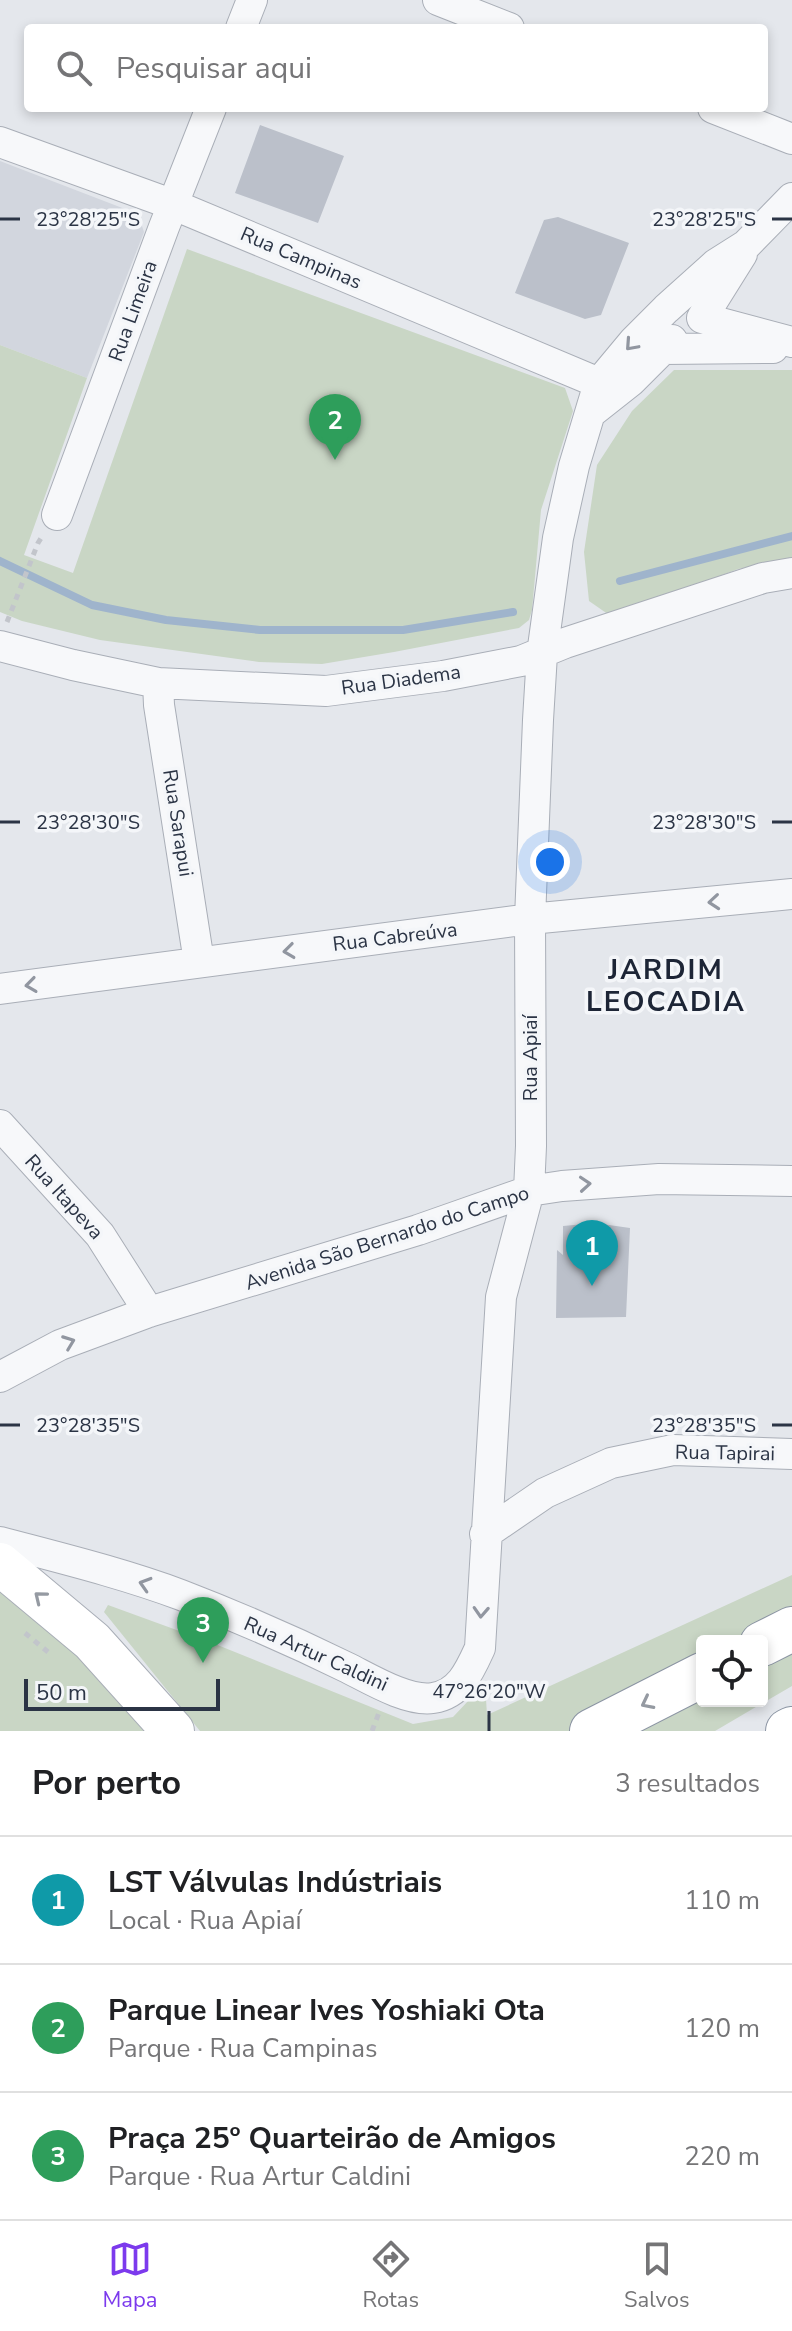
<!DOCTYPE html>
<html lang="pt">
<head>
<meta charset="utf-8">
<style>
	body { margin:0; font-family:"Nunito Sans",sans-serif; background:#f2f2f2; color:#202124 }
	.controls { position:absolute; right:24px; bottom:24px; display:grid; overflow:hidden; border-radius:8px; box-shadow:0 4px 12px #0003 }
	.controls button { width:72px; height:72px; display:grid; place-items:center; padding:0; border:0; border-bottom:2px solid #e0e0e0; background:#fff; color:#202124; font:40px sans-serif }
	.scale { position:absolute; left:24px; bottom:20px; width:196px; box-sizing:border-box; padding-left:8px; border:4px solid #2b3445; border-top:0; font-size:22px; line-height:28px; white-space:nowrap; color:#2b3445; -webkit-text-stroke:6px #f4f6f9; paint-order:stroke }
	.you { position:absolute; left:550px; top:862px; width:28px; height:28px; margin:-20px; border:6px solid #fff; border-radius:50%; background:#1a73e8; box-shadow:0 0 0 12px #1a73e833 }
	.badge { display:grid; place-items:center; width:52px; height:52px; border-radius:50%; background:#7c3aed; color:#fff; font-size:26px; font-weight:700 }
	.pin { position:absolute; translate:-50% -66px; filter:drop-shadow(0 2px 4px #0008) }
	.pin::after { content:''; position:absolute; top:42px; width:28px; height:24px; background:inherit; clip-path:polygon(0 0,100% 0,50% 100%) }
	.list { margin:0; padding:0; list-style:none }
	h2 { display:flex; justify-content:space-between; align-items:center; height:104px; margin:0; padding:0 32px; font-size:34px }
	h2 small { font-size:26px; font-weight:400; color:#757577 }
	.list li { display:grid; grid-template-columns:52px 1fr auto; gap:24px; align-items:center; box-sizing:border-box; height:128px; padding:0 32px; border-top:2px solid #e0e0e0 }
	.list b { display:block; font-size:30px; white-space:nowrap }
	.list p { margin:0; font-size:26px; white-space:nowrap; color:#757577 }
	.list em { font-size:26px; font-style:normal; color:#757577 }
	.icon { flex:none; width:44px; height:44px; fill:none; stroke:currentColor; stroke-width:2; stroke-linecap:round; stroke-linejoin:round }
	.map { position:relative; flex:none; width:792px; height:1731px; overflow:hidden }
	.search { position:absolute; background:#fff; box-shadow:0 4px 12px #0003; left:24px; right:24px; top:24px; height:88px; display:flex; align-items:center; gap:20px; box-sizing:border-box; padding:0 28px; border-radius:8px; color:#757577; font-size:30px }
	.sheet { height:488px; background:#fff }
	nav { display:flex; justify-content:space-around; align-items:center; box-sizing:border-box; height:112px; border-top:2px solid #e0e0e0; background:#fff; font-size:22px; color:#757577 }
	nav a { display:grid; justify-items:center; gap:4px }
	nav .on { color:#7c3aed }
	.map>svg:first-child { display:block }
</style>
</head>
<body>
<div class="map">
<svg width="792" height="1731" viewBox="0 0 792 1731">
	<rect width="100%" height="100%" fill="#e4e7ec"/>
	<path fill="#d2d6de" d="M0,161L138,214L144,232L87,378L0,345Z"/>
	<path fill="#c9d6c5" d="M187,249L565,388L573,411L541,510L532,610L529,620L519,628L394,652L322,664L259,662L100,640L22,621L0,612V345L87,378L24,555L73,573Z
		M674,370H792V558L738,569L612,617L589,601L584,552L597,465L632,411Z
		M792,1575V1614L741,1641H702V1661L569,1731H200L104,1612L108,1605L215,1644L413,1724L453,1717L485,1683L487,1715Z
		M0,1585L46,1622L152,1731H0Z
		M792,1647V1686L715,1731H631L702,1694V1701H762V1663Z"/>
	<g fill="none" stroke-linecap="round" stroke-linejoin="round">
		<path stroke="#9fb4cc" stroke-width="8" d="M0,561L92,605L166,620L260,630H403L513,612
			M620,581L792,536"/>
	</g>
	<path fill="#bbc0ca" d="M260,125L344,156L318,223L235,193Z
		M558,217L629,243L601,315L585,319L515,293L544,220Z
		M595,1223L630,1228L626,1317L556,1318L557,1250L563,1255V1226Z"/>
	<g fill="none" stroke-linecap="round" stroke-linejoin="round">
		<defs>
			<path id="street" d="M438,0L509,28
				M241,28L252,0
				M713,108L792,139
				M0,142L174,205L599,383
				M742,254L702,318L792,342
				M663,349L773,348
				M593,411L631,381L672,340
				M57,515L164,227L211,108
				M0,646L73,665L158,683L326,691L443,676L521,661L565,643L763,578L792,573
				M158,683L159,705L199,962
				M0,989L530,919L792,894
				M0,1125L100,1235L149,1312
				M0,1377L60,1345L149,1312L418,1230L529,1191L562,1186L659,1179L792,1181
				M485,1534L545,1493L611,1463L673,1450L792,1454
				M0,1542C60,1558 122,1573 181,1595C238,1617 293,1641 348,1668C370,1679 408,1702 433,1698C460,1694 470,1670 480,1648L501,1297L529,1191L531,1146L530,919L538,720L542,654L558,538L574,466L599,383L634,341L666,309L716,264L746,245L792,198"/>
			<path id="secondary" d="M0,1564L92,1641L173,1731"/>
			<path id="highway" d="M762,1644L792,1629
				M592,1731L702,1675
				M788,1731L792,1729"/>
		</defs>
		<use href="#street" stroke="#a9aeb7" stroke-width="32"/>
		<use href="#secondary" stroke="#a9aeb7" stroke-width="44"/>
		<use href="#highway" stroke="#8b94a3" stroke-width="46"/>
		<path stroke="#c2c5cb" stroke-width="5" stroke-dasharray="6 6" stroke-linecap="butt" d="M7,622L38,543L43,535
			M25,1633L48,1652
			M372,1731L380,1710"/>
		<use href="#street" stroke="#f7f8fa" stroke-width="30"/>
		<use href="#secondary" stroke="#fff" stroke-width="42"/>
		<use href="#highway" stroke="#fff" stroke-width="44"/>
	</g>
	<defs><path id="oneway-chevron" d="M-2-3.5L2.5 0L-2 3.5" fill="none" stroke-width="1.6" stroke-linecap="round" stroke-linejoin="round" transform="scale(2)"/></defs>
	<g stroke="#9196a0">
		<use href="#oneway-chevron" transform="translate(631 345) rotate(132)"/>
		<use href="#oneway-chevron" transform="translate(714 902) rotate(175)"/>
		<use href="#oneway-chevron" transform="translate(289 951) rotate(173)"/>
		<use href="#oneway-chevron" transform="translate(31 985) rotate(172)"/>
		<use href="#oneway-chevron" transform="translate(585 1184) rotate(-4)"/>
		<use href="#oneway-chevron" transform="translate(69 1342) rotate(-21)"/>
		<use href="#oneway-chevron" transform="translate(145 1584) rotate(-163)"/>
		<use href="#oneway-chevron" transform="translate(481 1612) rotate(93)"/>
	</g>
	<g stroke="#959aa2">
		<use href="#oneway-chevron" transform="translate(40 1597) rotate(-141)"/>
		<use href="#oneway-chevron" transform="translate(647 1703) rotate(153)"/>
	</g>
	<path fill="none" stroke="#2b3445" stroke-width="3" d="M0,219H20M772,219H792M0,822H20M772,822H792M0,1425H20M772,1425H792M489,1711V1731"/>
	<g text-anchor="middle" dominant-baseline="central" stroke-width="7" stroke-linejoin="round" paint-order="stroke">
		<g font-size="20" fill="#2b3445" stroke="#f4f6f9">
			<text transform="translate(301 258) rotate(23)">Rua Campinas</text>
			<text transform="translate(133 311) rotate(-70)">Rua Limeira</text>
			<text transform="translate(401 680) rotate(-8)">Rua Diadema</text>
			<text transform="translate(178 823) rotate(81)">Rua Sarapui</text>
			<text transform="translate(395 937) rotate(-7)">Rua Cabreúva</text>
			<text transform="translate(530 1058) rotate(-90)">Rua Apiaí</text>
			<text transform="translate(64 1197) rotate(48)">Rua Itapeva</text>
			<text transform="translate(387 1238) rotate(-18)">Avenida São Bernardo do Campo</text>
			<text transform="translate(725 1453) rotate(1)">Rua Tapirai</text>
			<text transform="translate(316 1654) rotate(24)">Rua Artur Caldini</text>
		</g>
		<g font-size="28" font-weight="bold" letter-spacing="2" fill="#1d2536" stroke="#f4f6f9">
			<text x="666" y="970">JARDIM<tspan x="666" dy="32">LEOCADIA</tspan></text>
		</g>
	</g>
	<g font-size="20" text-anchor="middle" fill="#2b3445" stroke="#f4f6f9" stroke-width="7" stroke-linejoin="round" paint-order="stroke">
		<text x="88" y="226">23°28'25"S</text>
		<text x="704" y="226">23°28'25"S</text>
		<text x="88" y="829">23°28'30"S</text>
		<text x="704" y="829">23°28'30"S</text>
		<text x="88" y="1432">23°28'35"S</text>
		<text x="704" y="1432">23°28'35"S</text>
		<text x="489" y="1698">47°26'20"W</text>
	</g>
</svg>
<div class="controls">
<button><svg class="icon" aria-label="locate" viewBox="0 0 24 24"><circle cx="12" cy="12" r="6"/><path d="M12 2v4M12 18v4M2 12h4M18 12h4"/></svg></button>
</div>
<div class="scale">50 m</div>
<div class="you"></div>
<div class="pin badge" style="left:592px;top:1286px;background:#0f9aa8">1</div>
<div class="pin badge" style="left:335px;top:460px;background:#2e9e5b">2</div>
<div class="pin badge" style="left:203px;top:1663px;background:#2e9e5b">3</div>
<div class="search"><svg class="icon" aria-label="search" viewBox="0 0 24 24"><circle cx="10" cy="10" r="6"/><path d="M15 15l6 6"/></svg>Pesquisar aqui</div>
</div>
<section class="sheet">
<h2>Por perto<small>3 resultados</small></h2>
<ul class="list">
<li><span class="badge" style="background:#0f9aa8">1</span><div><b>LST Válvulas Indústriais</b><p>Local · Rua Apiaí</p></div><em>110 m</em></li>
<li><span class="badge" style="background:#2e9e5b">2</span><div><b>Parque Linear Ives Yoshiaki Ota</b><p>Parque · Rua Campinas</p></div><em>120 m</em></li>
<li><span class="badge" style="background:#2e9e5b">3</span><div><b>Praça 25º Quarteirão de Amigos</b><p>Parque · Rua Artur Caldini</p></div><em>220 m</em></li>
</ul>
</section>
<nav>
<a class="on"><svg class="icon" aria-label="map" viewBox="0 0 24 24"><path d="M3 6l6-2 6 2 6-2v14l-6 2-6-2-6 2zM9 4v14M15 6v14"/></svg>Mapa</a>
<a><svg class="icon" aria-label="directions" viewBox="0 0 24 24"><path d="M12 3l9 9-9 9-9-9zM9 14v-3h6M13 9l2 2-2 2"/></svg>Rotas</a>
<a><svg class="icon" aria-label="saved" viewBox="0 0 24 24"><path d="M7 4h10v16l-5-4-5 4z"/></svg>Salvos</a>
</nav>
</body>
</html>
